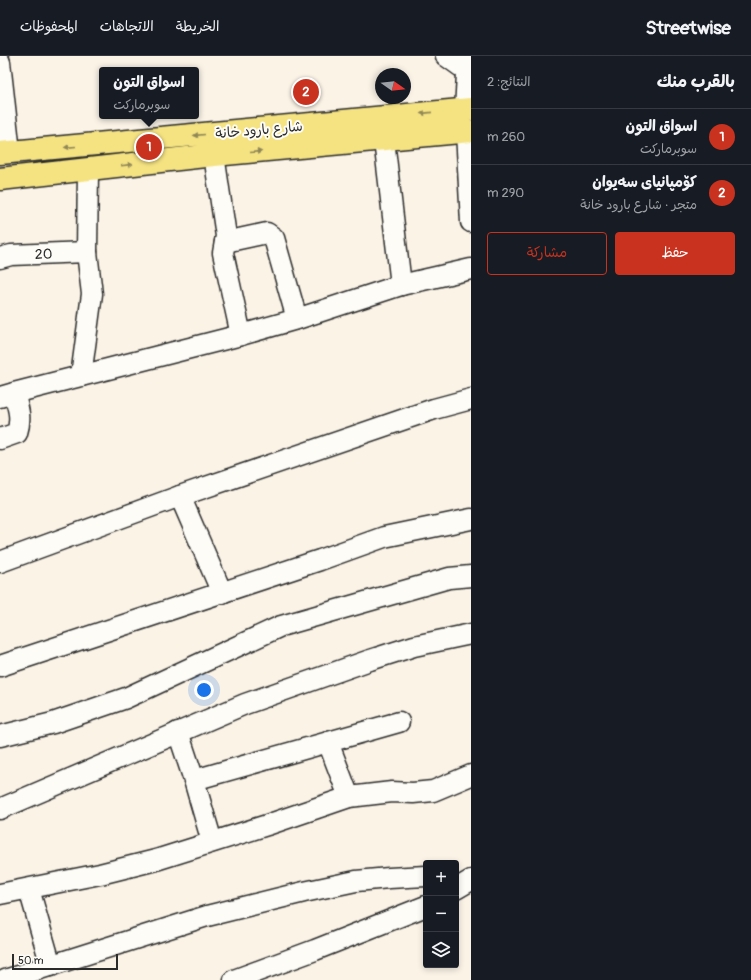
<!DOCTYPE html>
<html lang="ar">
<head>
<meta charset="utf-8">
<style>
	body { margin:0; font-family:Pangolin,"Playpen Sans Arabic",sans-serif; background:#242831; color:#f1f3f6; direction:rtl }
	.controls { position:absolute; right:12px; bottom:12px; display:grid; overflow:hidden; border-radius:4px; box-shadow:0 2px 6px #0003 }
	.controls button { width:36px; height:36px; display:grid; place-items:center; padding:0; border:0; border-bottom:1px solid #363941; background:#171b24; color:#f1f3f6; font:20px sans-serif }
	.compass { position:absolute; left:375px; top:12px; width:36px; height:36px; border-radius:50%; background:#171b24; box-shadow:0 2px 6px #0003; rotate:104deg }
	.scale { position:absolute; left:12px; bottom:10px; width:106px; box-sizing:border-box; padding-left:4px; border:2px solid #2b2b2b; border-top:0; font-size:11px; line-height:14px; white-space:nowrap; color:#2b2b2b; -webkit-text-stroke:3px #fdfcf7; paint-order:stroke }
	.you { position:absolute; left:204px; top:634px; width:14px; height:14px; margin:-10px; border:3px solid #fff; border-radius:50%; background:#1a73e8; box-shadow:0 0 0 6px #1a73e833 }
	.badge { display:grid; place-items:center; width:26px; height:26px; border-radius:50%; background:#c8321e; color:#fff; font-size:13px; font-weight:700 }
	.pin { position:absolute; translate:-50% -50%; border:2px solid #fff; box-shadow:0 1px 4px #0006 }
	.popup { position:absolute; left:99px; top:11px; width:100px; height:52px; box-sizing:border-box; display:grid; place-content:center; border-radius:4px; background:#171b24; filter:drop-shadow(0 1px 3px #0005); font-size:13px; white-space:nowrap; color:#9ea1a6 }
	.popup b { font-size:15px; color:#f1f3f6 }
	.popup::after { content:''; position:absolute; left:50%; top:100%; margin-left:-8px; border:8px solid transparent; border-top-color:#171b24 }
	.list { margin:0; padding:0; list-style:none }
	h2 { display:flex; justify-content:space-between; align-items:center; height:52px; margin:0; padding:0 16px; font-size:17px }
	h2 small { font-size:13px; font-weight:400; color:#9ea1a6 }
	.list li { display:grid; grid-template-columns:26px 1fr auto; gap:12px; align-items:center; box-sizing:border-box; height:56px; padding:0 16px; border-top:1px solid #363941 }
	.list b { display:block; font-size:15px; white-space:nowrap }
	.list p { margin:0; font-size:13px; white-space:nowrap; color:#9ea1a6 }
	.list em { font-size:13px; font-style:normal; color:#9ea1a6 }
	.actions { display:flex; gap:8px; padding:12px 16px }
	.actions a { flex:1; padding:9px 0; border:1px solid #c8321e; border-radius:4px; text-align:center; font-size:14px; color:#c8321e }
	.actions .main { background:#c8321e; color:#fff }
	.icon { flex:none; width:22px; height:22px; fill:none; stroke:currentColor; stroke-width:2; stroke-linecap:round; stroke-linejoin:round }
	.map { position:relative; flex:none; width:471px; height:924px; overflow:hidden; direction:ltr }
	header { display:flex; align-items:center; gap:24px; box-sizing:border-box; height:56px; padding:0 20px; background:#171b24; border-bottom:1px solid #363941 }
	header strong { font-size:19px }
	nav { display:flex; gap:22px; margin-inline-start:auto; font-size:14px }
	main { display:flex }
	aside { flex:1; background:#171b24 }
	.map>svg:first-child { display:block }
</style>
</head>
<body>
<header>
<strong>Streetwise</strong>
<nav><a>الخريطة</a><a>الاتجاهات</a><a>المحفوظات</a></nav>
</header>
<main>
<aside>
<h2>بالقرب منك<small>النتائج: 2</small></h2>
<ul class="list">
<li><span class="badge">1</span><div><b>اسواق التون</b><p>سوبرماركت</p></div><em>260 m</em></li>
<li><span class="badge">2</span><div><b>کۆمپانیای سەیوان</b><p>متجر · شارع بارود خانة</p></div><em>290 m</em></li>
</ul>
<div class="actions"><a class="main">حفظ</a><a>مشاركة</a></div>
</aside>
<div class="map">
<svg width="471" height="924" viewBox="0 0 471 924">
	<rect width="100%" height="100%" fill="#fbf3e6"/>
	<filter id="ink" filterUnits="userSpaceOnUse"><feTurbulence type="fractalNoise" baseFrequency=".025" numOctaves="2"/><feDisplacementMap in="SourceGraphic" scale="8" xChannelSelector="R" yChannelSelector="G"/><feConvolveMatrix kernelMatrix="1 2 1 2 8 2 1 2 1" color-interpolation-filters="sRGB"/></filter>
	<g filter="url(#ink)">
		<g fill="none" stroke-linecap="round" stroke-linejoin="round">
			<defs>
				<g id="minor">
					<path d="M446,0L467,15"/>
					<path d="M0,6L10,96"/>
					<path d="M465,54L468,0"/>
					<path d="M466,76L471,166"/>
					<path d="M384,84L401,229"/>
					<path d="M214,99L226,180L223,197L241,279"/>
					<path d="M225,186L267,177L274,182L297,263"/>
					<path id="s1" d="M0,202L11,199L87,196"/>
					<path d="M81,320L92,238L87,196L88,114"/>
					<path d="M0,341L14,337L241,279L297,263L401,229L471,213"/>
					<path d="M0,383L17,377C22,361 18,352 14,337"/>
					<path d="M180,440L222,537"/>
					<path d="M0,506L180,440L434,353L471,343"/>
					<path d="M0,610L320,504L384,481L471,463"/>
					<path d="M178,676L194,724L212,786"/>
					<path d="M0,680L53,667L126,642L281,570L449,522L471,520"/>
					<path d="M328,686L349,741"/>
					<path d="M194,724L399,666"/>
					<path d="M0,753L245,648L370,604L414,590L471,578"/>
					<path d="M29,833L51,910"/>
					<path d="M456,833L471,824"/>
					<path d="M0,838L100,818L156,804L267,769L349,741L392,736L413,737L433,735L471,719"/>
					<path d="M5,924L207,860L304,836L356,825L389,822L426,820"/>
					<path d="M234,924L315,894L426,850"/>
				</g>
				<path id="major" d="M0,97L471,53
					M0,123L214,99L471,75"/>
			</defs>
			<use href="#minor" stroke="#2b2b2b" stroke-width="23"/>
			<use href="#major" stroke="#2b2b2b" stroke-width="25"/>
			<use href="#minor" stroke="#fdfcf7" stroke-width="20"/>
			<use href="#major" stroke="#f5e382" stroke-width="22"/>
		</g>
		<defs><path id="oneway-solid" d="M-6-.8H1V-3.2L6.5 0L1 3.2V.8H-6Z"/></defs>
		<g fill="#908756">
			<use href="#oneway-solid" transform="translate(426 57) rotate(174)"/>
			<use href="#oneway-solid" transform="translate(199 79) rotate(175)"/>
			<use href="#oneway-solid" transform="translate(70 91) rotate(175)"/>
			<use href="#oneway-solid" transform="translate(256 96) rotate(-5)"/>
			<use href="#oneway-solid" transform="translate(127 109) rotate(-7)"/>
		</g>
	</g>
	<g text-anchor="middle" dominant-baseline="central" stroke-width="4" stroke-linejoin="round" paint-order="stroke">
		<g font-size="14" fill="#2b2b2b" stroke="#fdfcf7">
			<text transform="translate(259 74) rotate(-5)">شارع بارود خانة</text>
			<text stroke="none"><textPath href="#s1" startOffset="44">20</textPath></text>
		</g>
	</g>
</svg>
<div class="controls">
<button>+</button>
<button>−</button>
<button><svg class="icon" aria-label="layers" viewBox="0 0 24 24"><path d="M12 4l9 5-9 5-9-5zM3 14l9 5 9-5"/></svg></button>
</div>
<svg class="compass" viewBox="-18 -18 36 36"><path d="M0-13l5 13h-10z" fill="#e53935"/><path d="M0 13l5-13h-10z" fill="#9ea1a6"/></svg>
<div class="scale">50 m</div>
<div class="you"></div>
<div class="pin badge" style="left:149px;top:91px">1</div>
<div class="popup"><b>اسواق التون</b>سوبرماركت</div>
<div class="pin badge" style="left:306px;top:36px">2</div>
</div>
</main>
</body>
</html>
